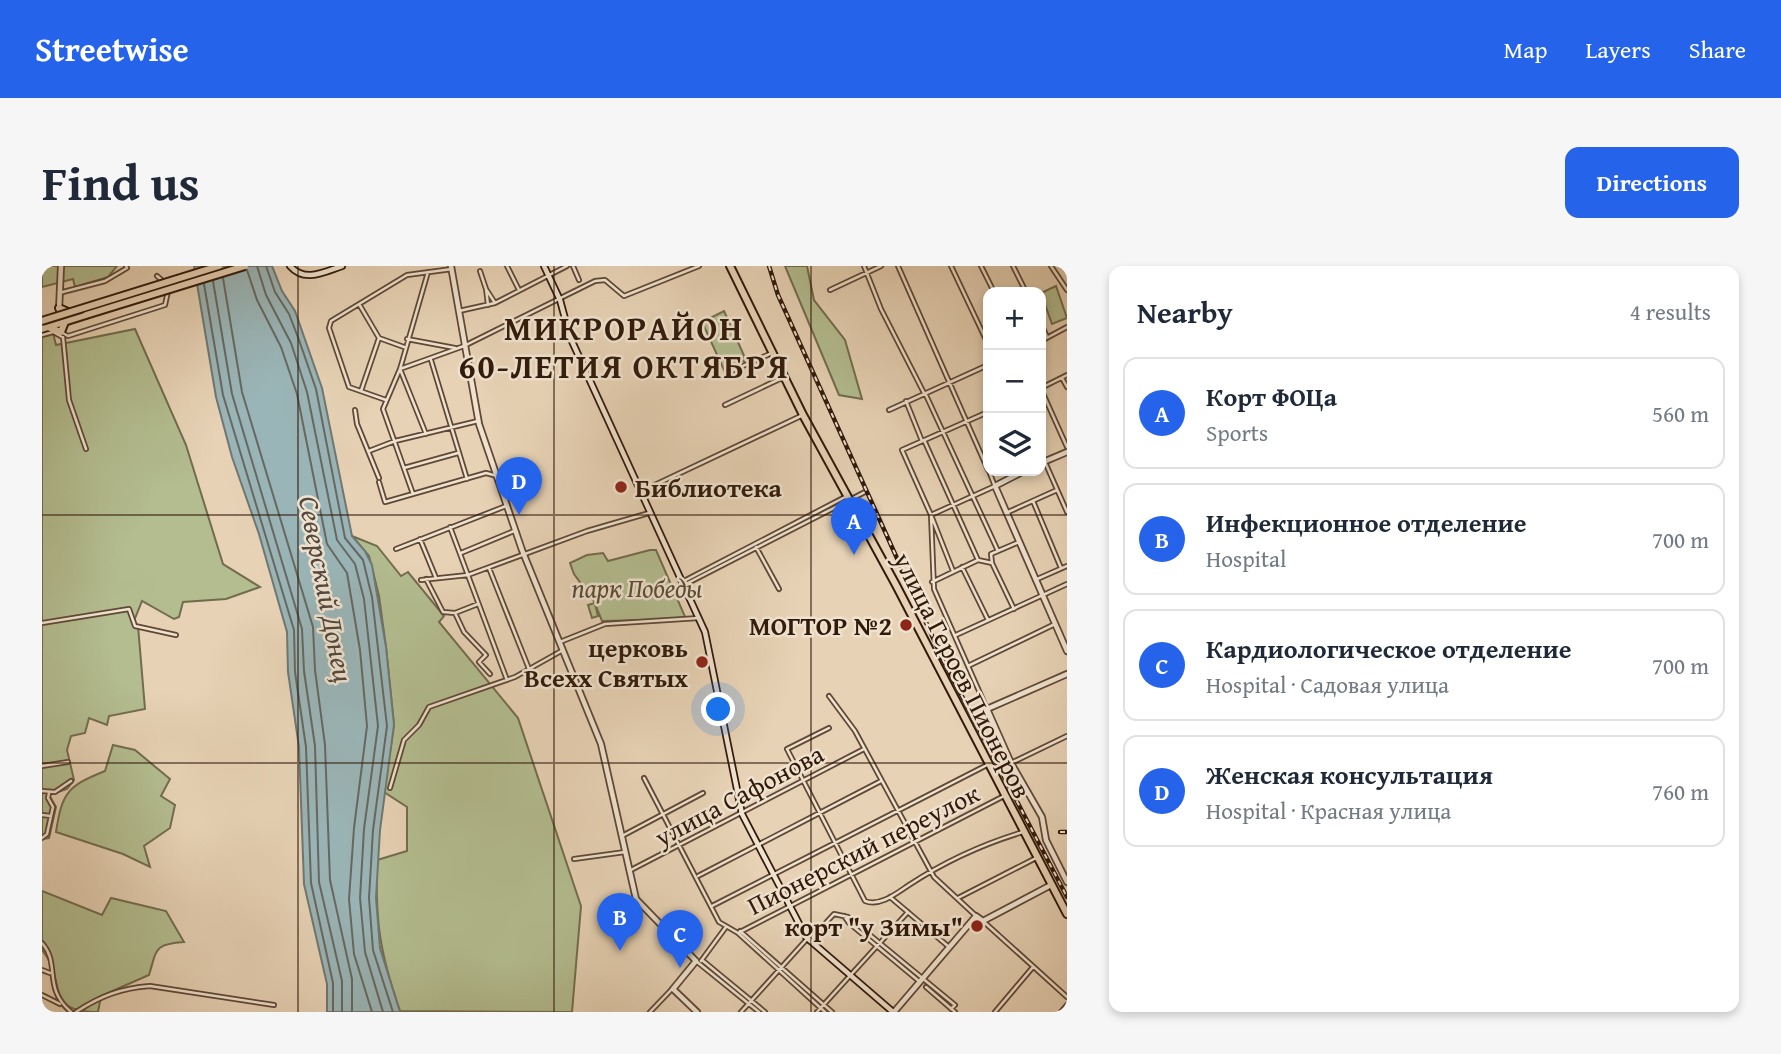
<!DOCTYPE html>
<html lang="en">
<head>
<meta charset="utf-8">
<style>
	body { margin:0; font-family:"Gentium Book Plus",serif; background:#f6f6f7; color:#1f2937 }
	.controls { position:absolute; right:21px; top:21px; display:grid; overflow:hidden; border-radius:14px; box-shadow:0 4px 10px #0003 }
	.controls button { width:63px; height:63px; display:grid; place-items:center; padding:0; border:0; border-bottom:2px solid #e0e1e3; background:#fff; color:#1f2937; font:35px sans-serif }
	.you { position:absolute; left:677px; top:444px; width:24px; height:24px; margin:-18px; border:5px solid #fff; border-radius:50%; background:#1a73e8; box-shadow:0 0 0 10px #1a73e833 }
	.badge { display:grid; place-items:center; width:46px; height:46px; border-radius:50%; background:#2563eb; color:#fff; font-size:23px; font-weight:700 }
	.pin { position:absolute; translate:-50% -58px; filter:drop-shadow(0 2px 4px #0008) }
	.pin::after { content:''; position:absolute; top:37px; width:24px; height:21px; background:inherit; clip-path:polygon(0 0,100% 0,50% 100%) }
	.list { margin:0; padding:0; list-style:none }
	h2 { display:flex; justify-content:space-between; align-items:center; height:91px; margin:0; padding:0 28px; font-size:30px }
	h2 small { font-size:23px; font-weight:400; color:#747a83 }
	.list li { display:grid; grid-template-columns:46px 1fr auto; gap:21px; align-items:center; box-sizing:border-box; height:112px; margin:0 14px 14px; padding:0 14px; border:2px solid #e0e1e3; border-radius:14px }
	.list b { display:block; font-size:26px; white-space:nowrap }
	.list p { margin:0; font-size:23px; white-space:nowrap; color:#747a83 }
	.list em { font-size:23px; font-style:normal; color:#747a83 }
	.icon { flex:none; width:38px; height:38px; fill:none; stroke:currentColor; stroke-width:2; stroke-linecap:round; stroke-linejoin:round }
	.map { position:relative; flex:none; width:1025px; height:746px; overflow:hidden; border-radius:14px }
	header { display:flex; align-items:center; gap:42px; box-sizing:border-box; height:98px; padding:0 35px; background:#2563eb; color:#fff }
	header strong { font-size:33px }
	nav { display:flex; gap:38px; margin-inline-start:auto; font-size:24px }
	.intro { display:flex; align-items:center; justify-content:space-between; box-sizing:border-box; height:168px; padding:0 42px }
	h1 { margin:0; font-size:49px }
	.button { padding:18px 32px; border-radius:14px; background:#2563eb; color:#fff; font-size:24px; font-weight:700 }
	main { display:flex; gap:42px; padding:0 42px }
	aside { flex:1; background:#fff; border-radius:14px; box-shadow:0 4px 10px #0003 }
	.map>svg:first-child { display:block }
</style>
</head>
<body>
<header>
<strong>Streetwise</strong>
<nav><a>Map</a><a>Layers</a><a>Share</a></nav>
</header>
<div class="intro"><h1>Find us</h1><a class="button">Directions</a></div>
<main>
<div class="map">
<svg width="1025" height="746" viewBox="0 0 1025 746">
	<rect width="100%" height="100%" fill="#e7d2b5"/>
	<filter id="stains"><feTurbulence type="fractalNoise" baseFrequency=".00286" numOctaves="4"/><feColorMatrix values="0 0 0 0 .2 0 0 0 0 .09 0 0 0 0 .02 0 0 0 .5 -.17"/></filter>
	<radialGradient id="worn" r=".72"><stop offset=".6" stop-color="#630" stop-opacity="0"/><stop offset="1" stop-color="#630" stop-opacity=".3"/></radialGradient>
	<path fill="#b3bd90" stroke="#726c4e" stroke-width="2" d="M0,0H75L66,11L33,21L31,13L0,21Z
		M743,0H765L772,34L803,74L820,133L797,129Z
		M1014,20L1025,52L1010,58L999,27Z
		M682,45L704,94L682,104L660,56Z
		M93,63L144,179L181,298L218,321L184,333L141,336L137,351L132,353L100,335L92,355L96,360L103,443L67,450L65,459L47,452L43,467L29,470L25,484L32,514L25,523L7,529L14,541L7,572L0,573V71L11,67L14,79Z
		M310,270L335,280L359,310L366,306L402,350L397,356L476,452L539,640L530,746L358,745C338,688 333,655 335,594L365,585V541L342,526L352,459L344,381L337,330L327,290Z
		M608,284H614L644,353L560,355L553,338L556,350L550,352L546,339L553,337L532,308L528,297L545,289L561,287L566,295Z
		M71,479L93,484L128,513L119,530L133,539L128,562L102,580L108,601L81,588L14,566C20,526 26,520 63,505Z
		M0,625L60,649L69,632L124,645L142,676C112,678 115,683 107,709L59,730L56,746C0,746 26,715 0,684Z"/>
	<path fill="#9ab5b7" stroke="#707772" stroke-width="2" d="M152,0H230L240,25L253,45L280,122L310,270L323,285L330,299L344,381L352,459L338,564L334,632L338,682L358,746H285V718L262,618L257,481L246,406L245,366L217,268L190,191L174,131Z"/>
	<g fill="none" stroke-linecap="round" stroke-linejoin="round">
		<path stroke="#666861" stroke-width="2" d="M215,0L224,29L249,77L265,126L295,274L313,298L322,333L336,460L322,563L318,632L323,686L341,746
			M224,0L233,26L247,48L257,74L274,123L303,272L321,294L330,331L345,460L331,564L327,632L331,684L351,746
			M205,4L215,34L239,81L255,128L285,278L305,307L318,384L325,460L312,562L307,633L312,688L330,746
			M181,12L200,126L271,361L273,404L283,479L288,614L310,713V746
			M171,15L190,128L260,363L262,405L273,480L277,616L300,715V746
			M162,18L181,129L252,364L253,406L264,481L269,617L291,717V746"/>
		<defs>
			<path id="minor" d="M465,0L477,24
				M531,0L537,14
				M822,0L839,43L882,127
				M856,0L946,204
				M909,0L946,78
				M939,0L952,26
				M971,0L984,26
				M1009,0L1025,24
				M438,5L444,23L453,37
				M115,10L122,16
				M444,23L446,39
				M788,24L839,0
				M17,27L63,15L85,2L84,0
				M317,38L337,72L362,81
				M417,45L453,37L525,0
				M999,58L1005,71
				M19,66L26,70L123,39L126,25
				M0,69L11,66L20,71
				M21,71L27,134L44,183
				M365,73L413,82
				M999,75L1025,61
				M389,94L425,213
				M685,107L730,87
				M1020,112L1025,121
				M999,122L1025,109
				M999,123L1025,181
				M319,125L337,72
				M883,127L956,285
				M344,134L307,121L287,62L289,55L365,9L410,3
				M864,135L880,175
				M683,139L742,111
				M313,144L315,158L337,212
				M847,144L946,99
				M384,168L358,103L422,80L553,15L563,14L582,30L657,0
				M882,174L936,294
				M327,185L353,175L436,155
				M999,187L1025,246
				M362,202L416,187
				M947,205L952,218
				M337,216L343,236L444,207L455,210
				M600,225L761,149
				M371,228L341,143L358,103L386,6
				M991,235L1019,302
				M964,247L1015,224
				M408,261L465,414
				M378,273L394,312
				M714,281L737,323
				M354,283L464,240
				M419,287L472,265
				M950,297L972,343
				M920,301L946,354
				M447,302L487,403
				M911,305L889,249L953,220
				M384,313L401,346L413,347L422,366L444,389L437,396L448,408
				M379,314L426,309L545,265L607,247
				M993,314L1025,300
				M640,316L805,230
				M890,316L936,294L950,297L949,288L977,276
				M642,319L823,226
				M413,347L436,338
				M0,357L87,343L93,360L134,369
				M914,369L1025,318
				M518,376L563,358L657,352
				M926,400L1013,358
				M787,430L813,465L892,611L933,649
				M945,443L892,323L889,249L860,184L946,146
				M787,462L745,483L823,635C838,641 855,627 867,619C902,596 941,578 981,566
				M969,497L1025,470
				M0,500L26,496
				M602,512L677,656L696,667L783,746
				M348,522L362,474L377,459L387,441L473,411L521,384
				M0,525L13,526L29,515
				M0,549L9,550
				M580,570L661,527
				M0,572L5,568L11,541L6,532L7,527
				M532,593L583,586
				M587,605L822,483
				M656,610L839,515
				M848,631L907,681
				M916,632L994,592
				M670,640L945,499
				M802,650L807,657L878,716
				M942,656L1025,731
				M698,665L790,746
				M696,667L962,530
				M767,675L792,648L806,651L913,739L909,743
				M0,677C19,698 0,721 29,746
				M660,694L723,746
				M654,695L717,746
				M659,695L684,661
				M0,704L8,707
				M884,721L913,746
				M0,729L18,738
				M34,746C58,730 80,722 108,720L232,739
				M608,746L630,723
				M699,746L765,673
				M775,746L866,646
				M953,746L991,701
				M1019,746L1025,739"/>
			<path id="tertiary" d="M409,0L437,158L480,284L559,478L594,633L654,695L631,723L655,746
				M17,44L19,0
				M999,197L1025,186
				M982,205L953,220L1025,385
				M1025,408L945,443L969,497L1000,551L1004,574L1025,616
				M852,746L934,650L941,655L1009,619"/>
			<path id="secondary" d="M248,0C263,17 282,6 300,0
				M502,0L518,34L528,71L663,366L700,548L764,671L851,746"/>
			<path id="primary" d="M688,0L761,149L854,319L1025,648"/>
			<path id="trunk" d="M17,42L26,46
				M8,62L19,66L23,56
				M0,63L44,49"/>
		</defs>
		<use href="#minor" stroke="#5f4836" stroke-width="6"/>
		<use href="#tertiary" stroke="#5f4836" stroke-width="8"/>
		<use href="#secondary" stroke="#321a0b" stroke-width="8"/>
		<use href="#primary" stroke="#321a0b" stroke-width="10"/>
		<use href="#trunk" stroke="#321a0b" stroke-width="10"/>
		<use href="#minor" stroke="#efe2cf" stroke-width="2.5"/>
		<use href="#tertiary" stroke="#efe2cf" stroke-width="4.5"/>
		<use href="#secondary" stroke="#efe2cf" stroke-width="4.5"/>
		<use href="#primary" stroke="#e7d2b5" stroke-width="6"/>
		<use href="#trunk" stroke="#e7d2b5" stroke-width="6"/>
		<defs>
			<path id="rail" d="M727,0L736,29L901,394L1025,631
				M1018,566H1025"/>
		</defs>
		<use href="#rail" stroke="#321a0b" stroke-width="4.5"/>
		<use href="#rail" stroke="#efe2cf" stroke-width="2" stroke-dasharray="5" stroke-linecap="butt"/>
		<defs>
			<path id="trunk-bridge" d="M44,49L203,0
				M0,55L177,0"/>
		</defs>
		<use href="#trunk-bridge" stroke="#321a0b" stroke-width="10" stroke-linecap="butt"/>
		<use href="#trunk-bridge" stroke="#e7d2b5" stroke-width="6"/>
	</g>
	<path fill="none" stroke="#321a0b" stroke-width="2" stroke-opacity="0.55" d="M256,0V746M512,0V746M769,0V746M0,249H1025M0,497H1025"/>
	<g fill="#8f2418" stroke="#efe2cf" stroke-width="2.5">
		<circle cx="579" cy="221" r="7"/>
		<circle cx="864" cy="359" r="7"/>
		<circle cx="660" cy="396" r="7"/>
		<circle cx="935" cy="660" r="7"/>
	</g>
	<g text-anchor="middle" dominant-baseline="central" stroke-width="5" stroke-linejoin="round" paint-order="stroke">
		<g font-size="26" font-weight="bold" fill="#321a0b" stroke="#efe2cf" text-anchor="end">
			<text x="593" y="221" text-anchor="start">Библиотека</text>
			<text x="850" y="359">МОГТОР №2</text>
			<text x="646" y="381">церковь<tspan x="646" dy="30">Всехх Святых</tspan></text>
			<text x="921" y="660">корт "у Зимы"</text>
		</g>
		<g font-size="26" font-style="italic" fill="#594b33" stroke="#efe2cf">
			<text x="595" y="321">парк Победы</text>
		</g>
		<g font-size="26" fill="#321a0b" stroke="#efe2cf">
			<text transform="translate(921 409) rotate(63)">улица Героев Пионеров</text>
			<text transform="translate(697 529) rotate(-28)">улица Сафонова</text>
			<text transform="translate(821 583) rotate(-27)">Пионерский переулок</text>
		</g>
		<g font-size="28" font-style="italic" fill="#51483f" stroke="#efe2cf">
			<text transform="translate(285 323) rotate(79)">Северский Донец</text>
		</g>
		<g font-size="33" font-weight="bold" letter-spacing="2" fill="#321a0b" stroke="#efe2cf">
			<text x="582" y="62">МИКРОРАЙОН<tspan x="582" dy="38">60-ЛЕТИЯ ОКТЯБРЯ</tspan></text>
		</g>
	</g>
	<rect width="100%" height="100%" filter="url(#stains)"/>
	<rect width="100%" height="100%" fill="url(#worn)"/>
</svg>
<div class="controls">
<button>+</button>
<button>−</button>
<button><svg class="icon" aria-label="layers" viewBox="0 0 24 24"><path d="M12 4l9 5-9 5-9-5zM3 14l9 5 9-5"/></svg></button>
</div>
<div class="you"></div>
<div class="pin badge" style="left:812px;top:289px">A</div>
<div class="pin badge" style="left:578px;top:685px">B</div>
<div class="pin badge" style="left:638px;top:702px">C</div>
<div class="pin badge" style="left:477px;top:249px">D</div>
</div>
<aside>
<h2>Nearby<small>4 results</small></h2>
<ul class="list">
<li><span class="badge">A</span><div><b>Корт ФОЦа</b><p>Sports</p></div><em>560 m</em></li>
<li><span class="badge">B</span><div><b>Инфекционное отделение</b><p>Hospital</p></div><em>700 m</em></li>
<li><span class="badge">C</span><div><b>Кардиологическое отделение</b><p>Hospital · Садовая улица</p></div><em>700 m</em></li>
<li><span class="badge">D</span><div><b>Женская консультация</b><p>Hospital · Красная улица</p></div><em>760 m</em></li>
</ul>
</aside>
</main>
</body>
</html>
